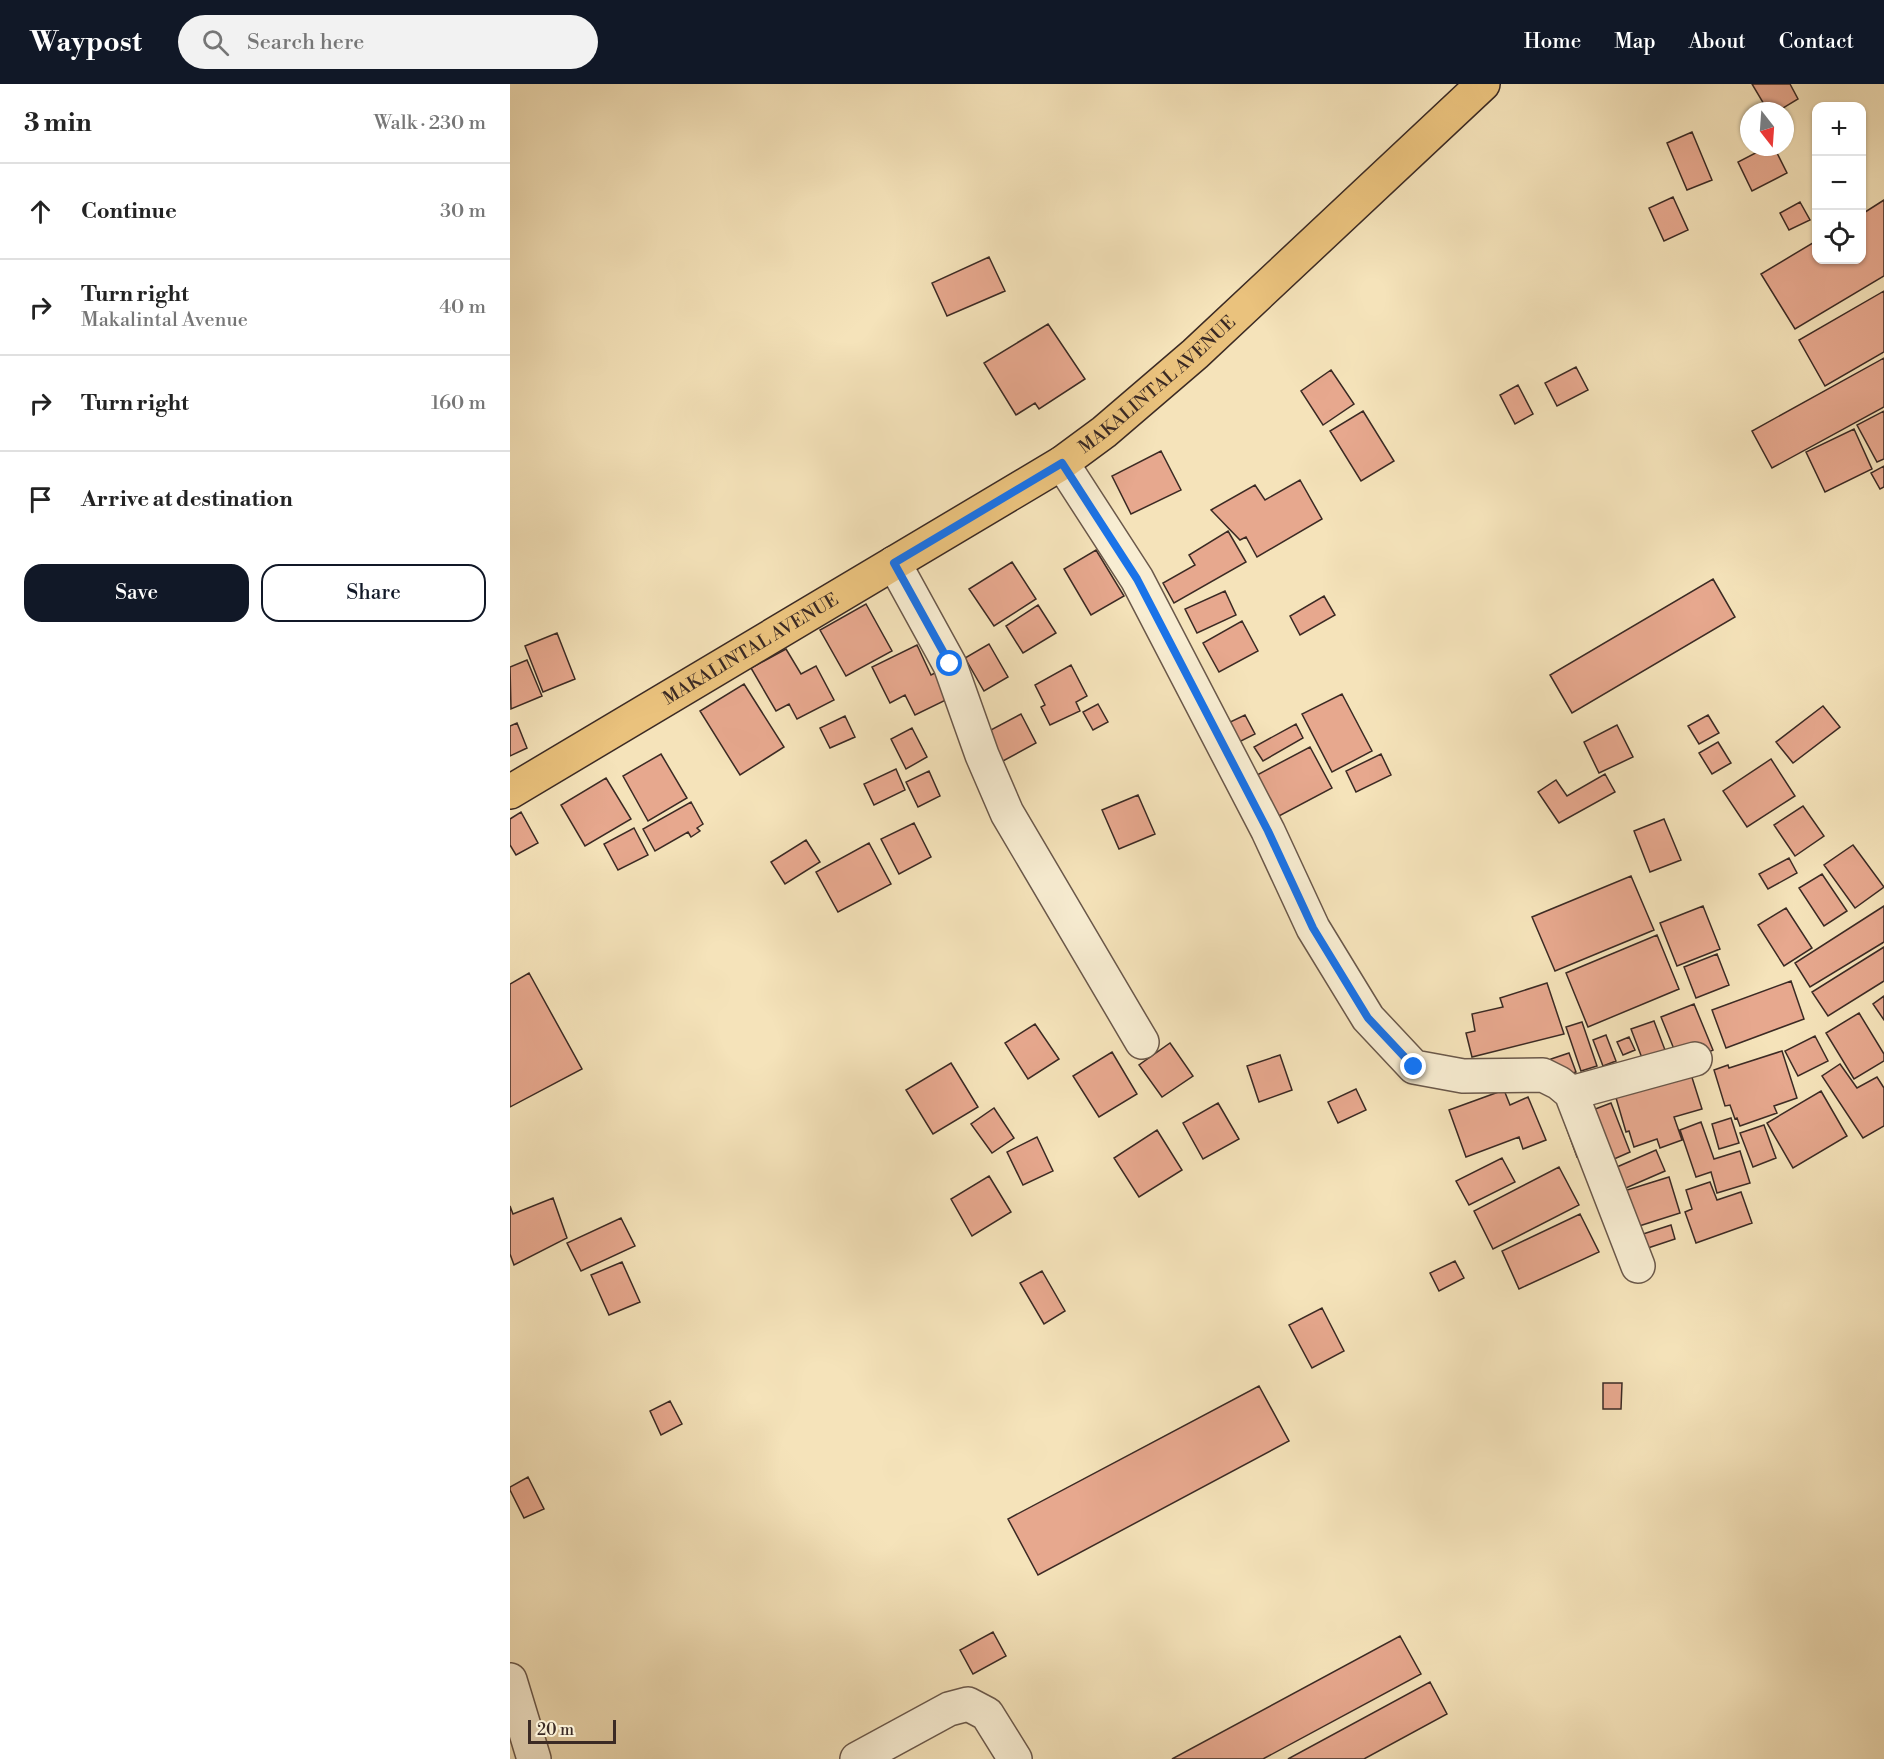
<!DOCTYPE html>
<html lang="en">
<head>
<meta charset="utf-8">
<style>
	body { margin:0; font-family:"Libre Bodoni",serif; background:#f2f2f2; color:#222 }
	.controls { position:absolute; right:18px; top:18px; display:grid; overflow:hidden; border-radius:12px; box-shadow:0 2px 4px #0004 }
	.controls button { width:54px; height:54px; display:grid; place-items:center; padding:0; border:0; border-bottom:2px solid #e0e0e0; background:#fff; color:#222; font:30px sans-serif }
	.compass { position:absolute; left:1230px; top:18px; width:54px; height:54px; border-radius:50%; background:#fff; box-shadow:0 2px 4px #0004; rotate:163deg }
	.scale { position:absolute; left:18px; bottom:15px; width:88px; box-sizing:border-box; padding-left:6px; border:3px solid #3b2a24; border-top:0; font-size:16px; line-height:21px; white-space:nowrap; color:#3b2a24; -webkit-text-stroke:4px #f8edd2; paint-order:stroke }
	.stop { position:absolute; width:18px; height:18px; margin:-14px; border:4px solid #1a73e8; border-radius:50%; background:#fff }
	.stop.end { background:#1a73e8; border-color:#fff; box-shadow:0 2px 6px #0008 }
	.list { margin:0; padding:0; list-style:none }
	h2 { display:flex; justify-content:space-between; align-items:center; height:78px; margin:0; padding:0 24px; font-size:26px }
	h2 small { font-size:20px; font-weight:400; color:#767676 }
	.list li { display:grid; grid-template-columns:39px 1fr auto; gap:18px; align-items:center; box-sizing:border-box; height:96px; padding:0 24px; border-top:2px solid #e0e0e0 }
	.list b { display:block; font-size:22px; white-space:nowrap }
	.list p { margin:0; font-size:20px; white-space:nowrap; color:#767676 }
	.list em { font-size:20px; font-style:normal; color:#767676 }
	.actions { display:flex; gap:12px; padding:18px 24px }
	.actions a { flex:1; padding:14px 0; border:2px solid #111827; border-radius:18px; text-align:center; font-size:21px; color:#111827 }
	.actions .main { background:#111827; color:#fff }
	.icon { flex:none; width:33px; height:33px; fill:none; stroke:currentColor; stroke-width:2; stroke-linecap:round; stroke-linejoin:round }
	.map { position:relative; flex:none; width:1374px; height:1675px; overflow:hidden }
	header { display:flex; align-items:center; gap:36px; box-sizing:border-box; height:84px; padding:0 30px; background:#111827; color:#fff }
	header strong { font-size:28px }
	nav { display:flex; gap:33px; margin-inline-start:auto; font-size:21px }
	.search { width:420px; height:54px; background:#f2f2f2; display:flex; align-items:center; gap:15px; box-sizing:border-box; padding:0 21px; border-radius:33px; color:#767676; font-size:22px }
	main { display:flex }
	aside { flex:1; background:#fff }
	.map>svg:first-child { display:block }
</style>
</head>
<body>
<header>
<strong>Waypost</strong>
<div class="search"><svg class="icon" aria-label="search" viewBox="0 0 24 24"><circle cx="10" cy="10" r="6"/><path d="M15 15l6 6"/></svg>Search here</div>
<nav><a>Home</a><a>Map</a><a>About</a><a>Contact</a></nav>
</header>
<main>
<aside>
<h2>3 min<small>Walk · 230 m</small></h2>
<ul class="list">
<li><svg class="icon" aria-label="ahead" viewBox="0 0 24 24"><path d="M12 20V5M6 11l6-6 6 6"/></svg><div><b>Continue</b></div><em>30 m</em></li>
<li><svg class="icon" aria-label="right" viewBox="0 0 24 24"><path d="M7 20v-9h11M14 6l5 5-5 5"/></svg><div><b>Turn right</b><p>Makalintal Avenue</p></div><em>40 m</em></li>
<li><svg class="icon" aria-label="right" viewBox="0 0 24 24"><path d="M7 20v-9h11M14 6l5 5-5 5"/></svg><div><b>Turn right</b></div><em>160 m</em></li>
<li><svg class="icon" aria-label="arrive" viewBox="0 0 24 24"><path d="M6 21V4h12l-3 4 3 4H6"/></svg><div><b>Arrive at destination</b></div></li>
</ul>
<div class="actions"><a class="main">Save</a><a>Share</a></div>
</aside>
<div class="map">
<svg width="1374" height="1675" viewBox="0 0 1374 1675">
	<rect width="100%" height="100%" fill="#f5e3ba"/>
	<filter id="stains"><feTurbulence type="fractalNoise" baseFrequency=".00333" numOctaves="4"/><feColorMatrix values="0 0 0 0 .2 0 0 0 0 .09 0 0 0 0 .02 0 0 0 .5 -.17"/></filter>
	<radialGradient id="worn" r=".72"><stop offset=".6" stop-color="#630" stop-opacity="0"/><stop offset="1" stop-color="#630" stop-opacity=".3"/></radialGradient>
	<path fill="#e7a88e" stroke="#3b2a24" stroke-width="1.5" d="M1242,0H1280L1288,15L1268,27H1258Z
		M1182,48L1202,96L1177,106L1157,59Z
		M1257,63H1264L1277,89L1242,107L1228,78Z
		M1163,113L1178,146L1154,157L1139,124Z
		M1374,116V192L1285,245L1251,190L1306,157V176H1352V130Z
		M1290,118L1300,136L1279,146L1270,129Z
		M479,173L495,207L437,232L422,199Z
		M1374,207V268L1315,302L1289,256Z
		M538,240L575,295L529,325L525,319L506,331L474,279Z
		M1374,274V323L1262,384L1242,347Z
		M1066,283L1078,306L1047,322L1035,299Z
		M821,286L844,320L813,341L791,307Z
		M1008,301L1023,330L1005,340L990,311Z
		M853,327L884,377L851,397L820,347Z
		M1374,327V375L1367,378L1347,341Z
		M1344,345L1362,385L1315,408L1296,368Z
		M651,367L671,406L621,430L602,392Z
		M1374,382V403L1370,405L1361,389Z
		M790,396L812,435L747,473L736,453L730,456L701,426L745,401L755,416Z
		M718,447L736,478L664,519L653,499L685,481L679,471Z
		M586,466L614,512L581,531L554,485Z
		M502,478L526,515L484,542L459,505Z
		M1203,495L1225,533L1062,629L1040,591Z
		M715,507L726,531L687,549L675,525Z
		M814,512L825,531L790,551L780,532Z
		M356,520L382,567L336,592L310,546Z
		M528,521L546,549L513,569L496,542Z
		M732,537L748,567L709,588L693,559Z
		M47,549L65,595L33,608L15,562Z
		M479,560L498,593L474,607L455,574Z
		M407,561L421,591L427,588L440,614L405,631L395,611L380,619L362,583Z
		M276,565L291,590L306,582L324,616L287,635L279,620L266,627L241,584Z
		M17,576L32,612L1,625L0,583Z
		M561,581L577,612L566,618L570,627L540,641L531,623L535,621L525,601Z
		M234,600L274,663L230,691L190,627Z
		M832,610L862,667L822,688L792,630Z
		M588,620L598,638L583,646L573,628Z
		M1313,622L1330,643L1283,679L1266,658Z
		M511,630L526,659L493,677L477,648Z
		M735,631L745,650L727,659L718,639Z
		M1198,631L1209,649L1189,660L1178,642Z
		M335,632L345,653L320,664L310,644Z
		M7,639L17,664L0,672V642Z
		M786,640L793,654L753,677L744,663Z
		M1107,641L1123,673L1089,689L1074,658Z
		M402,644L417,673L396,685L381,655Z
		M1208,658L1221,679L1202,690L1189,669Z
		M800,663L822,704L769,732L747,691Z
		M151,670L177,714L138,737L113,692Z
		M871,670L881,691L846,708L836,687Z
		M1261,675L1285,712L1237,743L1213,707Z
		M386,685L395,706L364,721L354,700Z
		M419,687L430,712L408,723L396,698Z
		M1095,690L1105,708L1049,739L1028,708L1046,696L1057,712Z
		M96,694L121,735L75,762L51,721Z
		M628,711L645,750L609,765L592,726Z
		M181,718L193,740L187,744L190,747L181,753L178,748L145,767L133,745Z
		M1293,722L1314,752L1285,772L1264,741Z
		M11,728L28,759L6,771L0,761V735Z
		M1154,735L1171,776L1140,788L1124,747Z
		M404,739L421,773L389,790L371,755Z
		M124,744L138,771L108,786L94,760Z
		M296,756L310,778L275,800L261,778Z
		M359,759L381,800L328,828L306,788Z
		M1343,761L1374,803L1345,824L1314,781Z
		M1279,774L1287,789L1258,805L1249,790Z
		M1312,790L1337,827L1314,842L1289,804Z
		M1121,792L1144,846L1045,887L1022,833Z
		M1193,822L1210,865L1167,882L1150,839Z
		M1374,822V858L1300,903L1285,879Z
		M1276,824L1302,864L1274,882L1248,841Z
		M1147,851L1169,905L1078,943L1056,889Z
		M1374,863V897L1318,932L1302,908Z
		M1207,870L1219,901L1186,914L1174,883Z
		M19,889L72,985L0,1023V900Z
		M1281,897L1294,935L1216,964L1202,926Z
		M1037,899L1054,950L962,973L956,949L965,947L962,930L993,923L990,914Z
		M1374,912V936L1363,920Z
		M1184,920L1203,966L1170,980L1151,933Z
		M1349,929L1374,970V977L1344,995L1316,949Z
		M1144,937L1155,966L1132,974L1121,945Z
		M1072,938L1087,982L1071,987L1056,943Z
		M525,940L549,975L518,995L495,959Z
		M1096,951L1106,977L1093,982L1083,956Z
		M1305,952L1318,977L1288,992L1275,967Z
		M1119,953L1125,966L1113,971L1107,958Z
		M660,959L683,992L652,1013L629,981Z
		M1272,967L1287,1014L1264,1022L1267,1029L1230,1042L1227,1034L1225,1035L1220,1021L1215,1022L1204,986L1218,981L1219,984Z
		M602,968L627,1010L589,1033L563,992Z
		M1059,969L1066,988L1047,994L1041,975Z
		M770,971L782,1006L749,1018L737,982Z
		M441,979L468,1023L423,1050L396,1006Z
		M1330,980L1347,1004L1367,993L1374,1004V1042L1353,1054L1312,992Z
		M1179,984L1192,1025L1164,1033L1172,1056L1150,1064L1147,1055L1124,1063L1119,1047L1116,1048L1104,1007Z
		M846,1005L856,1026L828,1039L818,1018Z
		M994,1006L1000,1021L1018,1013L1036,1056L1013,1065L1009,1053L956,1073L939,1026Z
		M1311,1007L1337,1052L1283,1084L1257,1039Z
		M708,1019L729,1055L693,1075L673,1039Z
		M1101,1019L1120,1068L1095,1079L1089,1065L1067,1073L1054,1037Z
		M484,1024L504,1054L482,1069L461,1040Z
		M1221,1034L1229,1059L1209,1065L1202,1040Z
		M1191,1038L1204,1075L1230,1067L1240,1099L1207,1109L1201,1088L1186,1093L1170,1046Z
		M1254,1041L1266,1074L1243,1083L1230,1049Z
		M647,1046L672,1086L629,1113L604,1074Z
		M527,1053L543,1087L513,1101L497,1068Z
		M1146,1066L1155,1087L1109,1107L1100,1086Z
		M992,1074L1005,1098L959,1121L946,1097Z
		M1049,1083L1069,1121L983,1165L964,1127Z
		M479,1092L501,1128L462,1152L441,1115Z
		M1159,1093L1170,1129L1126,1143L1114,1107Z
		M1200,1098L1207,1116L1231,1108L1242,1139L1186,1159L1175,1128L1182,1125L1176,1106Z
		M43,1114L57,1154L4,1181L0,1170V1122L3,1130Z
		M1070,1130L1089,1168L1009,1205L992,1167Z
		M111,1134L125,1162L71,1187L57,1159Z
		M1161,1141L1165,1155L1135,1165L1130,1151Z
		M945,1177L954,1194L929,1207L920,1189Z
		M112,1178L130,1218L99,1231L81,1191Z
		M532,1187L555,1227L534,1240L510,1199Z
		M812,1224L834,1267L802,1284L779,1241Z
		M1093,1299H1112L1111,1325H1093Z
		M749,1302L779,1357L528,1491L498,1435Z
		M160,1317L172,1340L151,1351L140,1327Z
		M18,1393L34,1425L14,1434L0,1406V1403Z
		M483,1548L496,1572L463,1590L450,1566Z
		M890,1552L911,1590L753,1675H662Z
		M920,1598L937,1630L854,1675H778Z"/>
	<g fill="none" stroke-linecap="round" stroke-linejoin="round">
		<defs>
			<path id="minor" d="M552,379L627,495L758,747L803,844L858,934L904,983L953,992L1033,991L1049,999L1061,1009L1185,975
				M384,479L440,581L472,671L497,729L632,958
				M1061,1009L1128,1182
				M0,1596L24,1675
				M347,1675L439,1625L458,1620L477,1630L505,1675"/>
			<g id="major">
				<path id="s1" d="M0,708L552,379L594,348L685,270L973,0"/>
			</g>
		</defs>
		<use href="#minor" stroke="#6a584a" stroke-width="36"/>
		<use href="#major" stroke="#3b2a24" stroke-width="36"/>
		<use href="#minor" stroke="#f8edd2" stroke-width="33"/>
		<use href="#major" stroke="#eac27d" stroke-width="33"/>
	</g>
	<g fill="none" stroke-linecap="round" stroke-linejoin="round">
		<path stroke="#1a73e8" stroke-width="8" d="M440,580L384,479L552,379L627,495L758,747L803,844L858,934L904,983"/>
	</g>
	<g text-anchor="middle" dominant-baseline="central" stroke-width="4.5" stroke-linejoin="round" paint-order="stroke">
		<g font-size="18" fill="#3b2a24" stroke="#f8edd2">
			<text stroke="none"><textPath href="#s1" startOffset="766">MAKALINTAL AVENUE</textPath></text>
			<text stroke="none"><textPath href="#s1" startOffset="280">MAKALINTAL AVENUE</textPath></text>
		</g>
	</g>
	<rect width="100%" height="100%" filter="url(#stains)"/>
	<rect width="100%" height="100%" fill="url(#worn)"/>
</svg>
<div class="controls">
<button>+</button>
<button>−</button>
<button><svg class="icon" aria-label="locate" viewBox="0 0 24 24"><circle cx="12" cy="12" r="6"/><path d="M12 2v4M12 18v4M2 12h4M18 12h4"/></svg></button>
</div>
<svg class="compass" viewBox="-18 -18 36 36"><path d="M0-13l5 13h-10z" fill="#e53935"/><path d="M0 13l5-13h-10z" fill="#767676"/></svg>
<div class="scale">20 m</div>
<div class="stop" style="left:440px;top:580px"></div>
<div class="stop end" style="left:904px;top:983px"></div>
</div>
</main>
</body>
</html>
